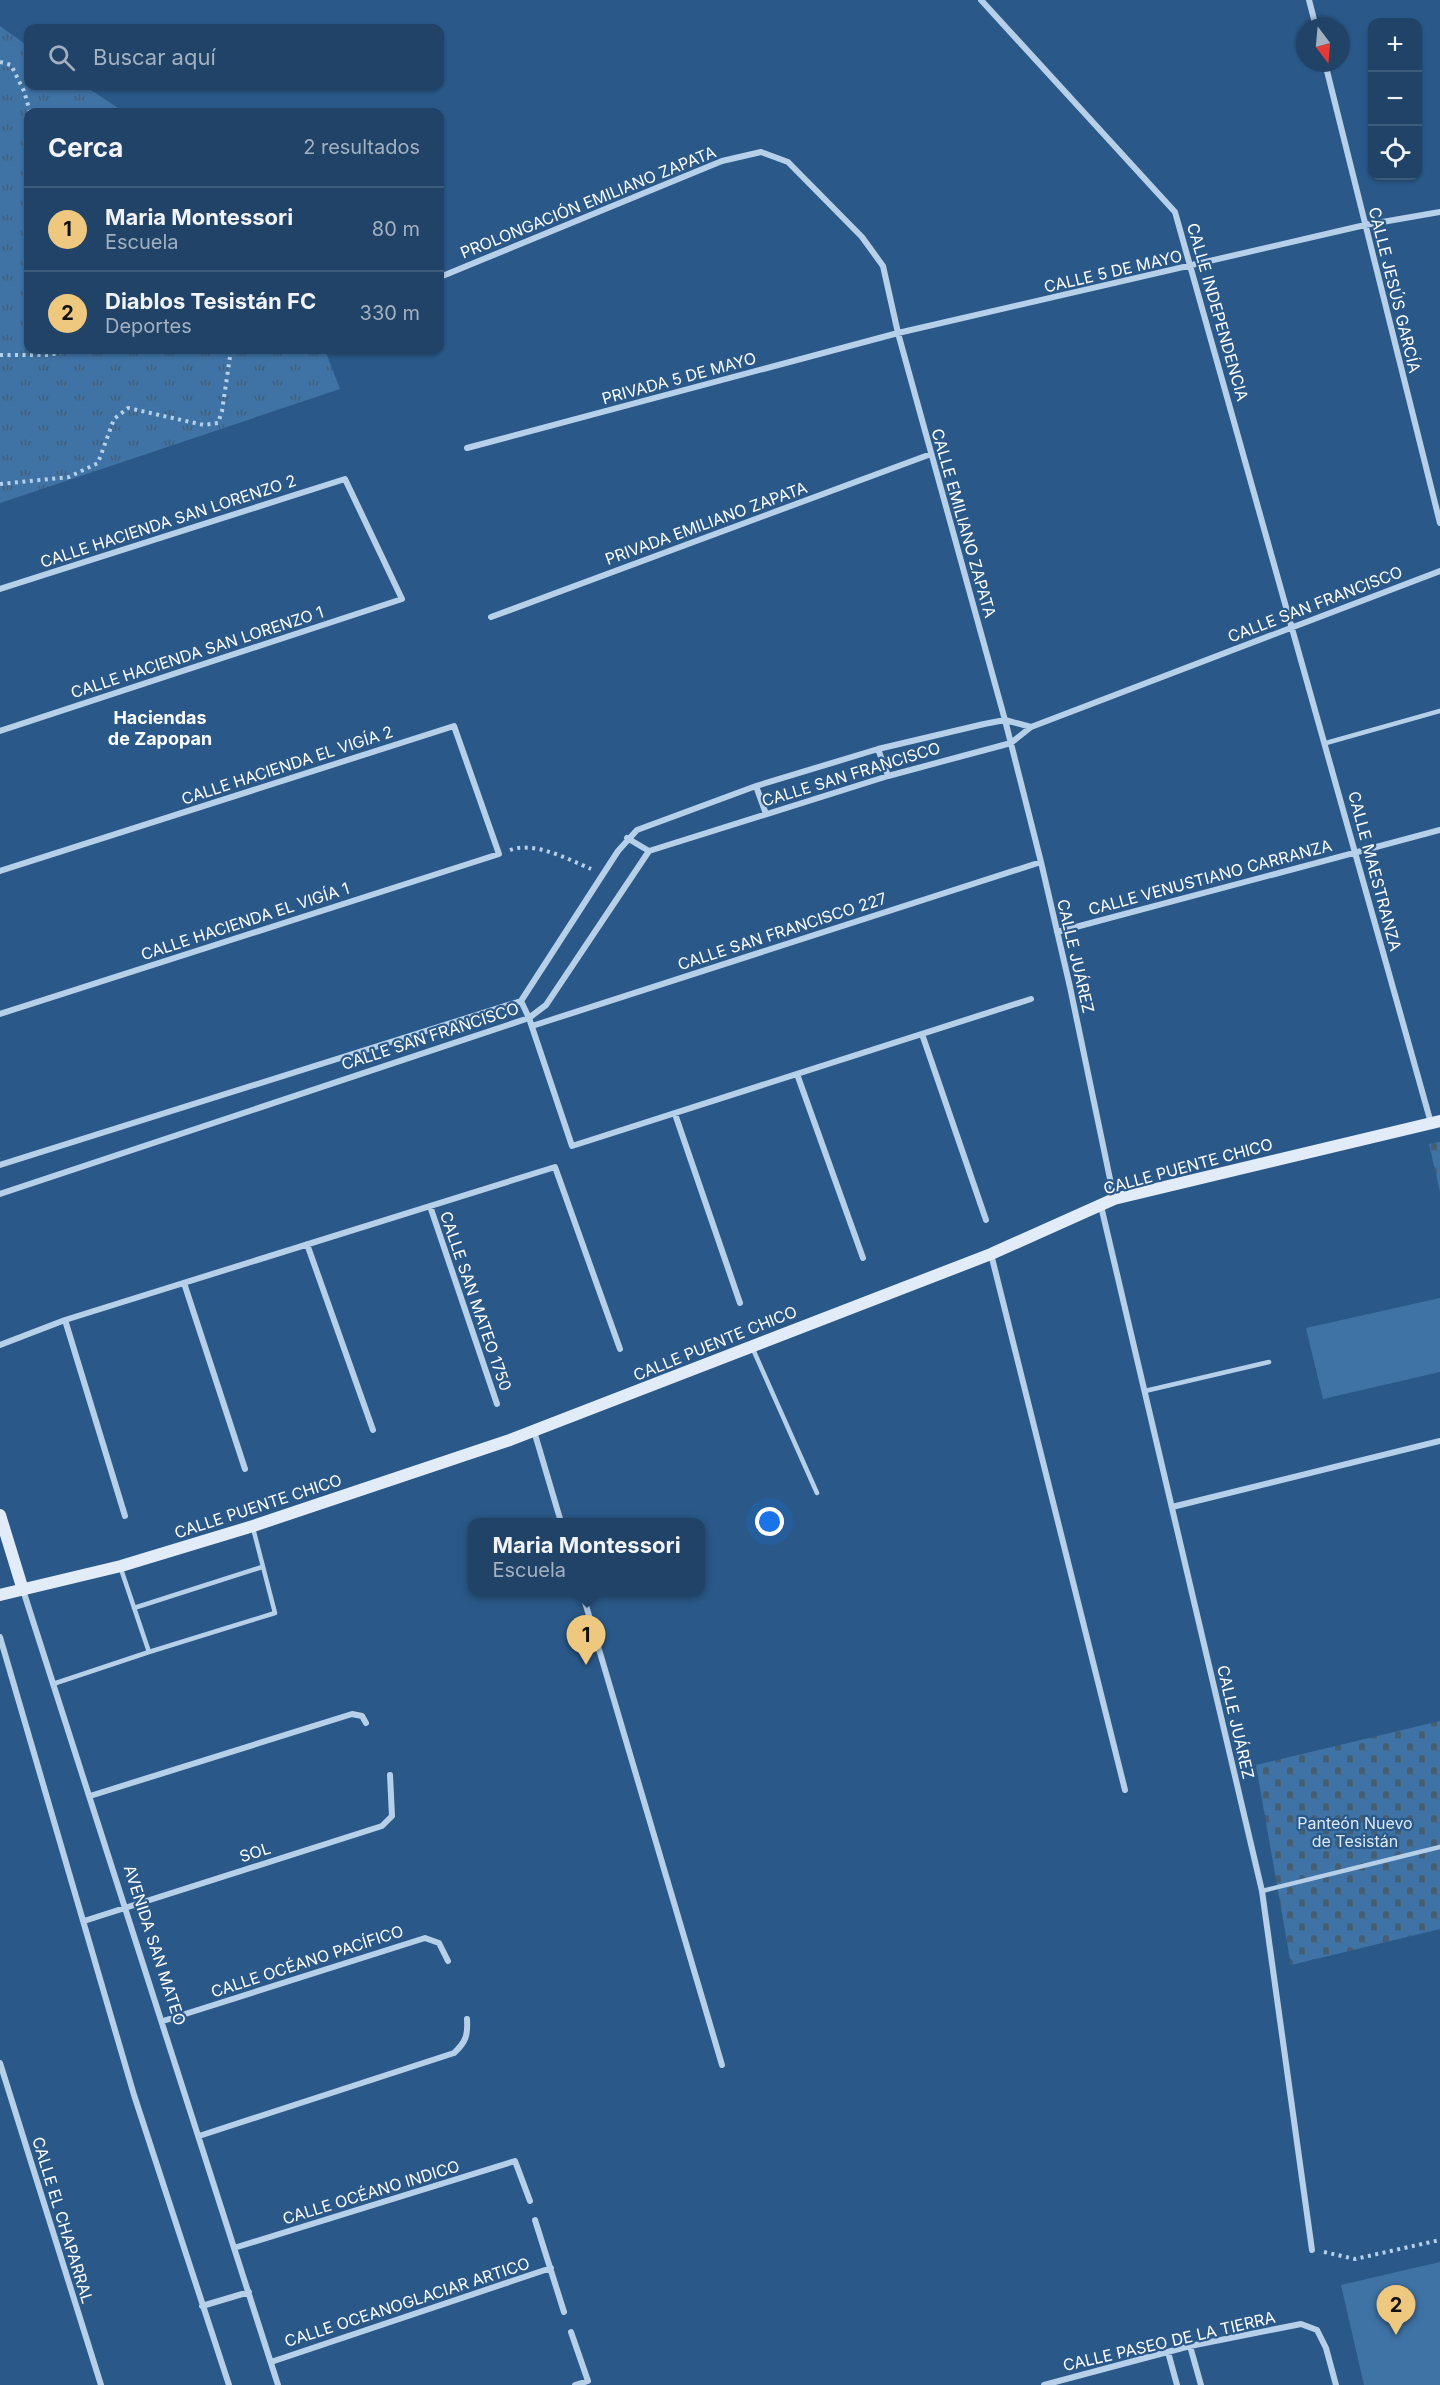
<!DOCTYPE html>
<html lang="es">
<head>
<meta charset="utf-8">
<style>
	body { margin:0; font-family:Inter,sans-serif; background:#2d4e70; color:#f1f3f6 }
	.controls { position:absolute; right:18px; top:18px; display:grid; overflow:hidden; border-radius:12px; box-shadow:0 2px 4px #0004 }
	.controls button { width:54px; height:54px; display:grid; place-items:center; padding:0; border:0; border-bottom:2px solid #3d5c7b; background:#204367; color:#f1f3f6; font:30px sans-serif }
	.compass { position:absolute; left:1296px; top:18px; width:54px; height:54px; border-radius:50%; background:#204367; box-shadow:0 2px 4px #0004; rotate:164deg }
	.you { position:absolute; left:770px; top:1522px; width:21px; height:21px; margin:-15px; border:4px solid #fff; border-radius:50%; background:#1a73e8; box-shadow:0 0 0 9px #1a73e833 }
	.badge { display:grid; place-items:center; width:39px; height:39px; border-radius:50%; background:#efc87f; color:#111; font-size:20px; font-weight:700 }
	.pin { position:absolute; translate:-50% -50px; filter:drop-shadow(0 2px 3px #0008) }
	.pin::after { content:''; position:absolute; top:32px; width:21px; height:18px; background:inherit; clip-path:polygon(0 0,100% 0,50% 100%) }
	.popup { position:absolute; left:468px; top:1518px; width:237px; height:78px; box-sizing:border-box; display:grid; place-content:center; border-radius:12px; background:#204367; filter:drop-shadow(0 2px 4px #0005); font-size:20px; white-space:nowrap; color:#a2b0c0 }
	.popup b { font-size:22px; color:#f1f3f6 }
	.popup::after { content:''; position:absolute; left:50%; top:100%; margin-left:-12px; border:12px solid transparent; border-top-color:#204367 }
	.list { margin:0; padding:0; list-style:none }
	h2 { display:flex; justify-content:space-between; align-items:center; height:78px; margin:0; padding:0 24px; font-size:26px }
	h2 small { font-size:20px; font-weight:400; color:#a2b0c0 }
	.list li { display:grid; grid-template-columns:39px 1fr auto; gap:18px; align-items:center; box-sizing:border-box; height:84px; padding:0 24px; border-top:2px solid #3d5c7b }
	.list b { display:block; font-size:22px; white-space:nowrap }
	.list p { margin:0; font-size:20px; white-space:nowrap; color:#a2b0c0 }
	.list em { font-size:20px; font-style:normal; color:#a2b0c0 }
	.icon { flex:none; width:33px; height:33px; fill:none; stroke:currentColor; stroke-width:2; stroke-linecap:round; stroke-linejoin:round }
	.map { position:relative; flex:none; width:1440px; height:2385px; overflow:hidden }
	.search { position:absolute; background:#204367; box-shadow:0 2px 4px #0004; left:24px; top:24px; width:420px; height:66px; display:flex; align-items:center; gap:15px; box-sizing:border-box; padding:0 21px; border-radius:12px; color:#a2b0c0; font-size:22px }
	.panel { position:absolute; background:#204367; box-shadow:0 2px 4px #0004; left:24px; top:108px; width:420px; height:246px; border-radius:12px }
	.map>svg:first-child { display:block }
</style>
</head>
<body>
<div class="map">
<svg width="1440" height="2385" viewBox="0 0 1440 2385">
	<defs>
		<pattern id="grass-tufts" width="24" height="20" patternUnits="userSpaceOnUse" patternTransform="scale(1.5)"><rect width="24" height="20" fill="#3f73a5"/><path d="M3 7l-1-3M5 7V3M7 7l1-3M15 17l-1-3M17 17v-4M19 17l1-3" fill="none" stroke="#465e74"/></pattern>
		<pattern id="cemetery-stones" width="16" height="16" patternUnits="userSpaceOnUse" patternTransform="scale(1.5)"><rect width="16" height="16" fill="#3f73a5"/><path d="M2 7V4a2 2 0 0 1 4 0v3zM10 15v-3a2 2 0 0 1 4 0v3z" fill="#465e74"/></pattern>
	</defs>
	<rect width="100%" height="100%" fill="#2a5989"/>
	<path fill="url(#grass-tufts)" d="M0,26L28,46V86H85L124,112H28V350H325L340,389L0,503Z"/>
	<path fill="url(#cemetery-stones)" d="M1440,1142V1192L1429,1144Z
		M1440,1721V1929L1291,1965L1256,1765Z"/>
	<path fill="#3f73a5" d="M1440,1298V1372L1323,1399L1306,1328Z
		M1440,2262V2385H1364L1341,2285Z"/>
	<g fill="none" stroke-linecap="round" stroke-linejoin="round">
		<path stroke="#b7d0e9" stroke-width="4" stroke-dasharray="3 4.5" stroke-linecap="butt" d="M0,62L11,65L24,91L30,112
			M0,355H50L69,350
			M0,484L69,477L98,463L114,419L128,408L204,425L218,423L222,411L231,350
			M510,850C534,841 568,859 591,869
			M1324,2252L1355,2259L1440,2240"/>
		<path stroke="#b7d0e9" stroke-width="4.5" d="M1326,743L1440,711
			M752,1347L817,1493
			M1145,1391L1269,1362
			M121,1569L149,1652L275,1613L253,1528
			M134,1608L262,1567
			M53,1684L149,1652
			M1262,1891L1440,1847"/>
		<path stroke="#b7d0e9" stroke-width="6" d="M981,0L1175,212L1431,1123
			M1309,0L1316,27
			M1325,63L1440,523
			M440,277L722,161L761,152L788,162L862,237L883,266L898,333L1005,720L1041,862L1070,987L1114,1198
			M467,448L898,333L1365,225L1440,212
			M0,589L345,479L402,599L0,731
			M491,617L931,454
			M878,749L888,776
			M756,786L766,814
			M627,838L649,851
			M0,871L454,726L499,854L0,1014
			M1057,932L1440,830
			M521,1001L529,1018L572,1146L1031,999
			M532,1026L1041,862
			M922,1034L986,1220
			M797,1074L863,1258
			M675,1114L740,1303
			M0,1165L521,1001L618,851L637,830L756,786L878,749L984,724L1005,720L1031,727
			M0,1194L529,1018L546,1005L649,851L888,776L1011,743L1031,727L1440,571
			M430,1206L497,1404
			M1101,1206L1262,1891L1312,2250
			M307,1244L373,1430
			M991,1254L1125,1790
			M184,1283L245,1469
			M65,1320L125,1516
			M0,1345L65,1320L555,1167L620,1349
			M534,1431L561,1522
			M1172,1507L1440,1441
			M23,1590L278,2385
			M582,1592L722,2065
			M0,1637L134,2095L229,2385
			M90,1796L352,1714L362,1716L366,1723
			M84,1921L382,1826L392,1816L390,1775
			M163,2021L425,1938L439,1943L448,1961
			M0,2063L101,2385
			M199,2136L454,2053C466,2042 468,2035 467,2019
			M535,2220L564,2312
			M234,2248L515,2161L530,2201
			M202,2306L249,2292
			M571,2332L588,2381L575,2385
			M1190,2346L1201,2385
			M1168,2352L1177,2385
			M271,2362L551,2268
			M1044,2385L1190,2346L1301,2324L1317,2330L1326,2348L1336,2385"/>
		<path stroke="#e1ecf8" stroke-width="12" d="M0,1515L23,1590
			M0,1595L121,1566L253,1526L510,1440L991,1254L1114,1199L1440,1121"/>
	</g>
	<g text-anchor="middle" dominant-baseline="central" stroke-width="4.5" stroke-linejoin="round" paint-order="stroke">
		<g font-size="16" fill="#fff" stroke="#2a5989">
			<text transform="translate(588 202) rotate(-22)">PROLONGACIÓN EMILIANO ZAPATA</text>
			<text transform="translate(1113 271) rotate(-13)">CALLE 5 DE MAYO</text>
			<text transform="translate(1395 290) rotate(76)">CALLE JESÚS GARCÍA</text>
			<text transform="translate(1218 312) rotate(74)">CALLE INDEPENDENCIA</text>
			<text transform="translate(679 378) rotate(-15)">PRIVADA 5 DE MAYO</text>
			<text transform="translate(168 521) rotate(-18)">CALLE HACIENDA SAN LORENZO 2</text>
			<text transform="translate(706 523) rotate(-20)">PRIVADA EMILIANO ZAPATA</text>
			<text transform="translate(964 523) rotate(74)">CALLE EMILIANO ZAPATA</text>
			<text transform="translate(1315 604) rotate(-21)">CALLE SAN FRANCISCO</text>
			<text transform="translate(197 652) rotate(-18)">CALLE HACIENDA SAN LORENZO 1</text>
			<text transform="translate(287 765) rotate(-18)">CALLE HACIENDA EL VIGÍA 2</text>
			<text transform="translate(851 774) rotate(-17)">CALLE SAN FRANCISCO</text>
			<text transform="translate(1375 871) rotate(75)">CALLE MAESTRANZA</text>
			<text transform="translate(1210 877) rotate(-15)">CALLE VENUSTIANO CARRANZA</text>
			<text transform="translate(245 921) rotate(-18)">CALLE HACIENDA EL VIGÍA 1</text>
			<text transform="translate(782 931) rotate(-18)">CALLE SAN FRANCISCO 227</text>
			<text transform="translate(1076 956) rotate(77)">CALLE JUÁREZ</text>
			<text transform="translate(430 1036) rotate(-18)">CALLE SAN FRANCISCO</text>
			<text transform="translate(1188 1166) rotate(-15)">CALLE PUENTE CHICO</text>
			<text transform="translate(476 1301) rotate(71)">CALLE SAN MATEO 1750</text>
			<text transform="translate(715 1343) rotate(-22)">CALLE PUENTE CHICO</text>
			<text transform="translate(258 1506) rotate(-18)">CALLE PUENTE CHICO</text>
			<text transform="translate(1236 1722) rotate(77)">CALLE JUÁREZ</text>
			<text transform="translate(255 1852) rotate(-18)">SOL</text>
			<text transform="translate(155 1945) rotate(72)">AVENIDA SAN MATEO</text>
			<text transform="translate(307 1961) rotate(-18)">CALLE OCÉANO PACÍFICO</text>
			<text transform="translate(371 2192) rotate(-17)">CALLE OCÉANO INDICO</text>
			<text transform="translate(63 2220) rotate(73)">CALLE EL CHAPARRAL</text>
			<text transform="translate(407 2302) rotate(-18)">CALLE OCEANOGLACIAR ARTICO</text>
			<text transform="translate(1169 2341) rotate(-13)">CALLE PASEO DE LA TIERRA</text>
		</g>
		<g font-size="16" fill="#dbe9f7" stroke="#2a5989">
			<text x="1355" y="1823">Panteón Nuevo<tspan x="1355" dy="18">de Tesistán</tspan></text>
		</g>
		<g font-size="18" font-weight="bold" fill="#fff" stroke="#2a5989">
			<text x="160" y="717">Haciendas<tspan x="160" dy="21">de Zapopan</tspan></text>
		</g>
	</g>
</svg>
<div class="controls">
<button>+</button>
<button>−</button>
<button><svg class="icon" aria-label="locate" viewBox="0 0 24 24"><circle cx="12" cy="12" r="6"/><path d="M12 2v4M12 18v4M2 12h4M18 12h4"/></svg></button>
</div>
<svg class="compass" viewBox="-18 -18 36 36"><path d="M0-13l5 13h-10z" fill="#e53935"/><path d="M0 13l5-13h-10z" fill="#a2b0c0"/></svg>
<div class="you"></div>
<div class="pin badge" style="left:586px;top:1665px">1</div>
<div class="popup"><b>Maria Montessori</b>Escuela</div>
<div class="pin badge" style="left:1396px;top:2335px">2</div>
<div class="search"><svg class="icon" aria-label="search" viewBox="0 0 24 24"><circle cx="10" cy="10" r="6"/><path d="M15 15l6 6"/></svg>Buscar aquí</div>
<section class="panel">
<h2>Cerca<small>2 resultados</small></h2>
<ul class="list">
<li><span class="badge">1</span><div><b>Maria Montessori</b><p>Escuela</p></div><em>80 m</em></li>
<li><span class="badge">2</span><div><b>Diablos Tesistán FC</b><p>Deportes</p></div><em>330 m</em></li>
</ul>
</section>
</div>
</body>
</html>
